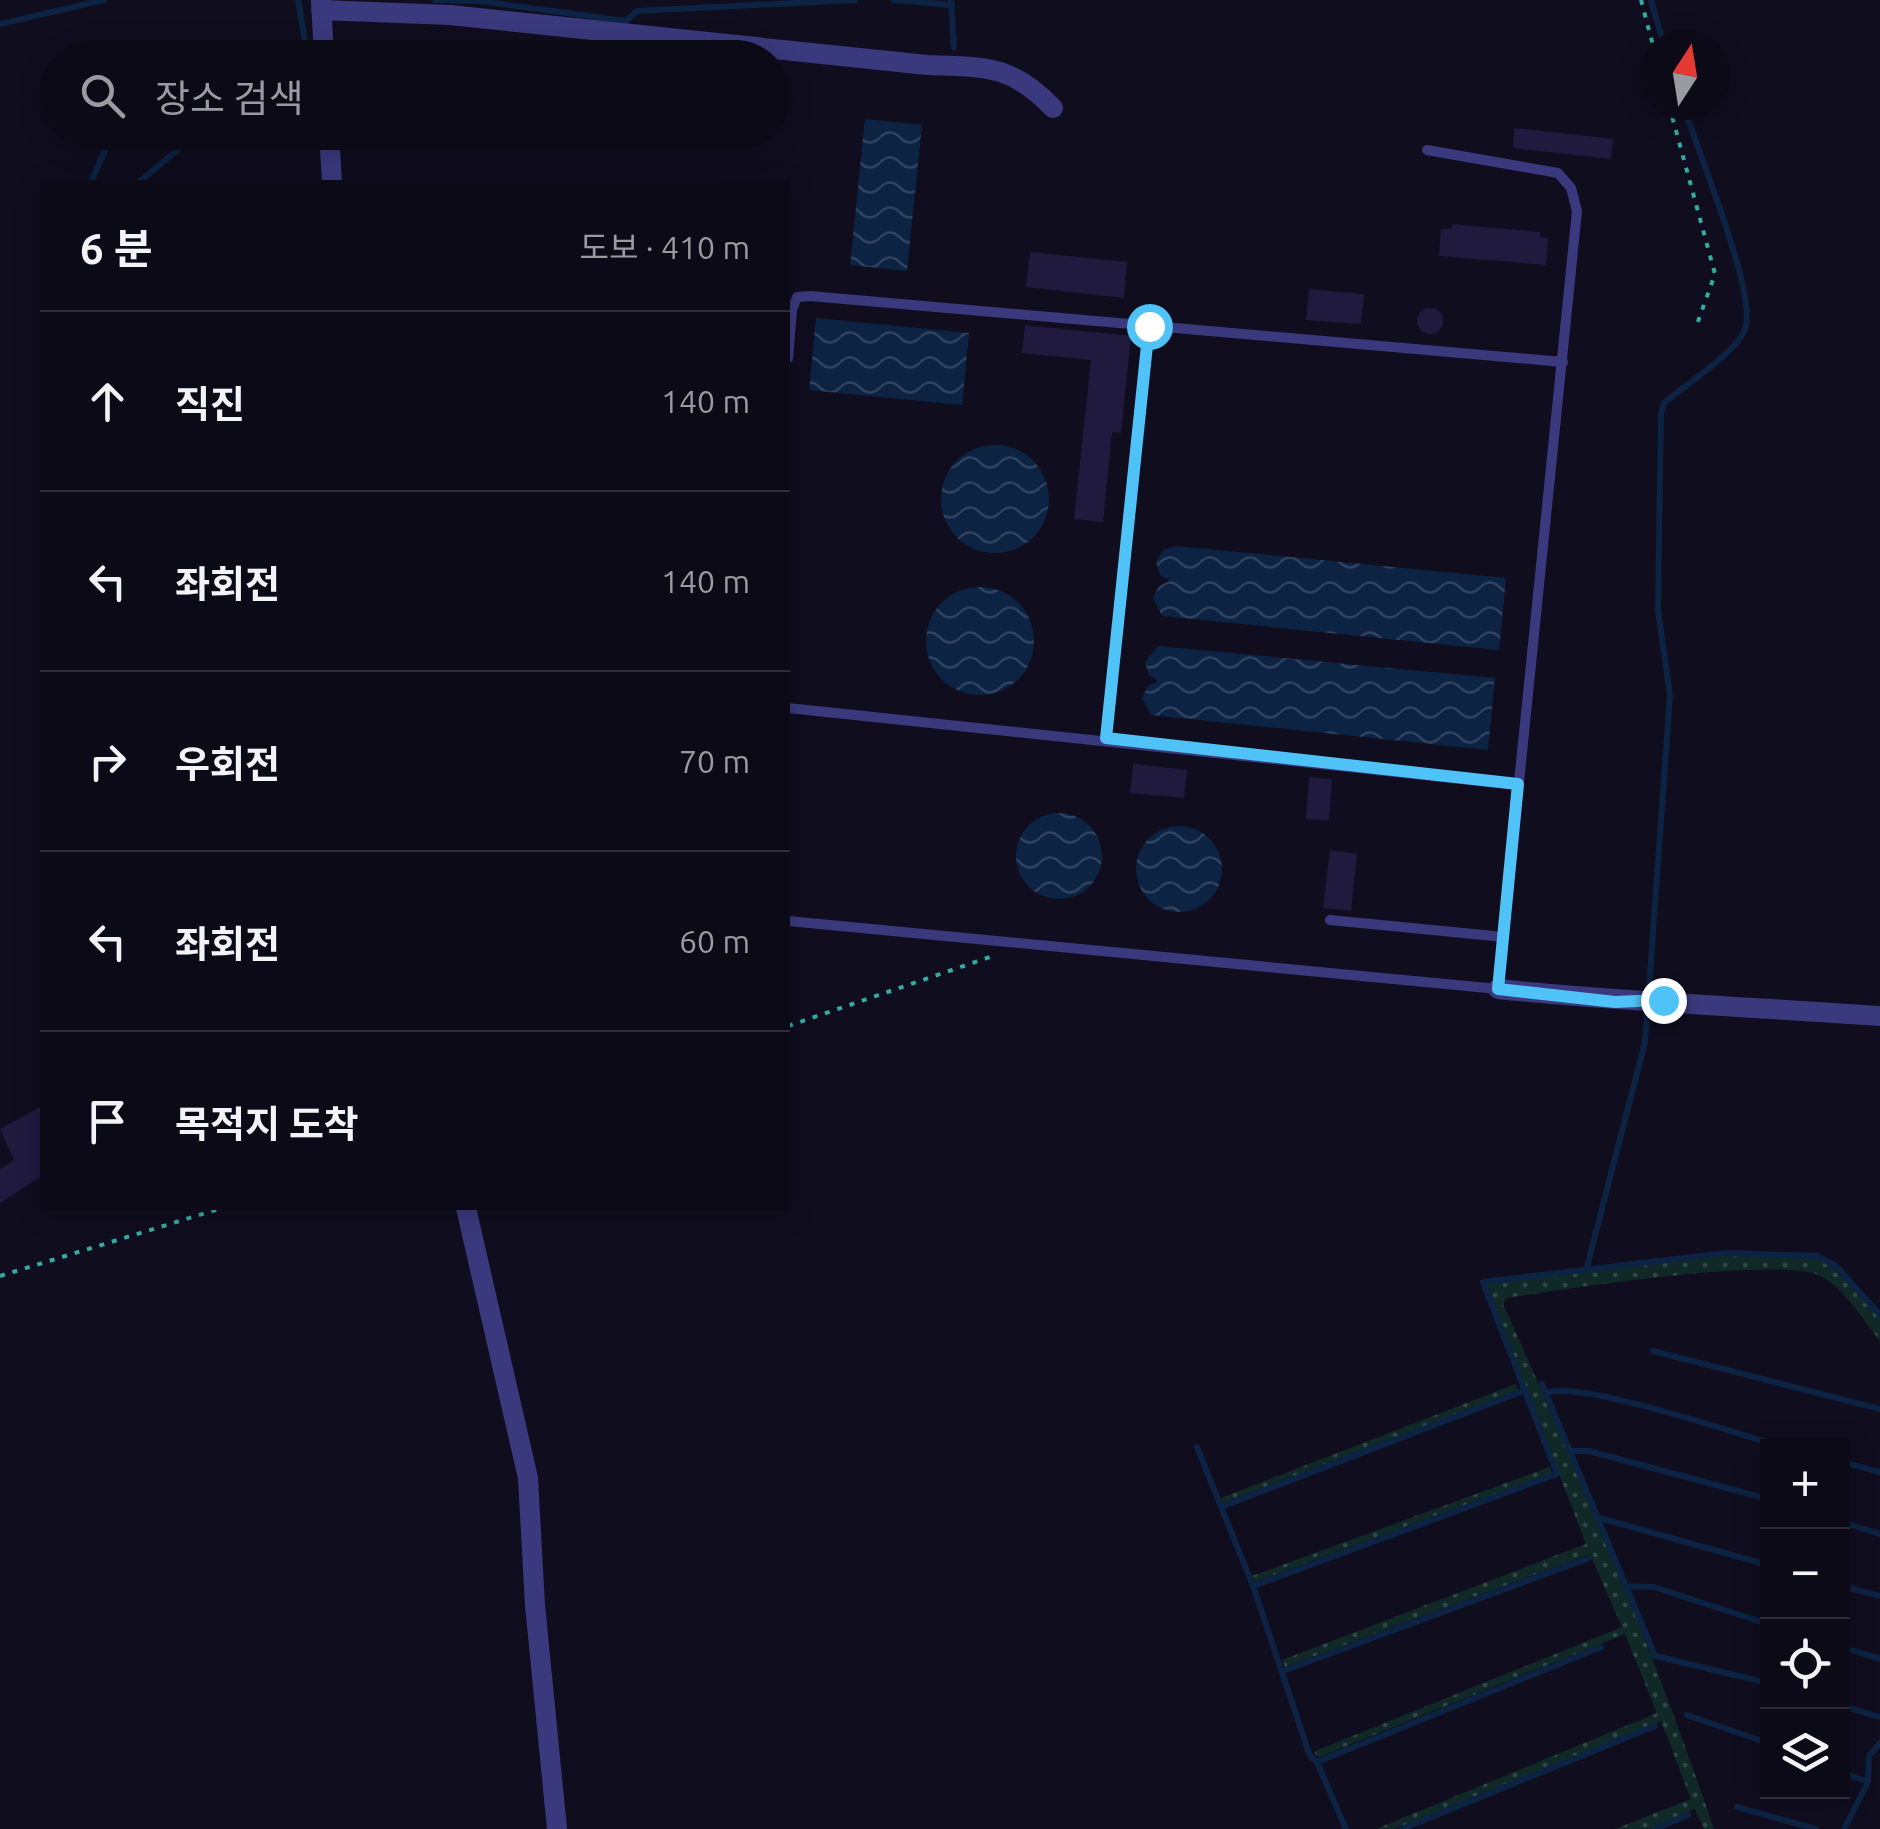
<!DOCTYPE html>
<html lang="ko">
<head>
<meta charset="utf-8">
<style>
	body { margin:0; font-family:Ubuntu,"Noto Sans KR",sans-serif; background:#151320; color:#f1f3f6 }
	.controls { position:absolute; right:30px; bottom:30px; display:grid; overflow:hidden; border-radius:0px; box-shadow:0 5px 25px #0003 }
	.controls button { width:90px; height:90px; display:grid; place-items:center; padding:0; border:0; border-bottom:2px solid #2c2b36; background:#0c0a17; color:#f1f3f6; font:50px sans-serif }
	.compass { position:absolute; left:1640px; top:30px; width:90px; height:90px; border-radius:50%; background:#0c0a17; box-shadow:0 5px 25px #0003; rotate:12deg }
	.stop { position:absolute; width:30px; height:30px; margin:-22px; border:8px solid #4fc3f7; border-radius:50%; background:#fff }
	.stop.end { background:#4fc3f7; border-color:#fff; box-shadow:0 2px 10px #0008 }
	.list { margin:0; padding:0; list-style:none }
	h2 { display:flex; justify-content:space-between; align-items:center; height:130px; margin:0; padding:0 40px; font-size:42px }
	h2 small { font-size:32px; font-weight:400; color:#9a9aa1 }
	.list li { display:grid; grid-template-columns:65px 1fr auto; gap:30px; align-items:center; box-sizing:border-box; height:180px; padding:0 40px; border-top:2px solid #2c2b36 }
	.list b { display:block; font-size:38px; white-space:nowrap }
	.list em { font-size:32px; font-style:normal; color:#9a9aa1 }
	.icon { flex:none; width:55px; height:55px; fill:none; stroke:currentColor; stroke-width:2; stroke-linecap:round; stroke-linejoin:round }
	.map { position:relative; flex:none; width:1880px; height:1829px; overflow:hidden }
	.search { position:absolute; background:#0c0a17; box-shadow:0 5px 25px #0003; left:40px; top:40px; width:750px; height:110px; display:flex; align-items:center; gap:25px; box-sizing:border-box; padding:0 35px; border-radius:55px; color:#9a9aa1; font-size:38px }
	.panel { position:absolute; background:#0c0a17; box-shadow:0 5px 25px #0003; left:40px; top:180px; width:750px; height:1030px; border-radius:0px }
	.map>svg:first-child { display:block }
</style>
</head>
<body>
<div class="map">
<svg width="1880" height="1829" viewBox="0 0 1880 1829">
	<defs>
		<pattern id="grass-dots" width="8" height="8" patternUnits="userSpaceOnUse" patternTransform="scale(2.5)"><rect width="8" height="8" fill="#102927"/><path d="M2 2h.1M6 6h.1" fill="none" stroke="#324747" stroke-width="1.8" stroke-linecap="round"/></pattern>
		<pattern id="water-waves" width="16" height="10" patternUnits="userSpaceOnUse" patternTransform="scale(2.5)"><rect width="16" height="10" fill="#0d2343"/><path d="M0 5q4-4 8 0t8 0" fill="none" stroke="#2f425f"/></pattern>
	</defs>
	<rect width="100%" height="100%" fill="#100d1f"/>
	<path fill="url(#grass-dots)" d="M1726,1255L1825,1259L1880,1318V1341C1865,1322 1845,1290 1823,1277C1784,1254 1560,1290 1506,1298L1503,1304C1581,1477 1653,1650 1714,1829H1704L1695,1809L1648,1829H1615L1691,1799L1661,1721L1394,1829H1376L1657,1713L1625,1634L1319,1757L1313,1752L1622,1627L1590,1554L1285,1667L1282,1660L1586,1544L1486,1284Z
		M1516,1384L1518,1390L1223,1503L1221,1498Z
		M1550,1467L1552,1473L1254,1582L1252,1576Z"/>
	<path fill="url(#water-waves)" d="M865,119L922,125L907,271L850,265Z
		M816,318L969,333L962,405L809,390Z
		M941 499a54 54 0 1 1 108 0a54 54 0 1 1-108 0Z
		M1176,546L1506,578L1499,650L1162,616L1153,598L1159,586L1170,581L1160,575L1156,562L1163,550Z
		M926 641a54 54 0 1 1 108 0a54 54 0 1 1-108 0Z
		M1158,646L1495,678L1488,750L1151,715L1142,698L1148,686L1158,681L1149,675L1145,662Z
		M1016 856a43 43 0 1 1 86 0a43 43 0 1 1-86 0Z
		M1136 869a43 43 0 1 1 86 0a43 43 0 1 1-86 0Z"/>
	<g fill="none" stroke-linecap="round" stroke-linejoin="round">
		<path stroke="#0d2343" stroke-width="6" d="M298,0L308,58
			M435,0L479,1L626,21L637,11L855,0
			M894,0L952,5
			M951,0L954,47
			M1651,0L1664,45
			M0,24L104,0
			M91,182L105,150L99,137
			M139,182L199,132
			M1587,1267L1645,1042L1647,1016L1670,695L1658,610L1661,414L1664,403C1685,385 1736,353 1745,329C1758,295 1696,146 1683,105
			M1653,1351L1880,1409
			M1542,1384L1655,1656L1768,1683
			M1545,1393C1581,1380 1736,1434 1781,1446
			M1197,1447L1253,1586L1310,1756L1317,1762L1346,1829
			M1572,1451H1589L1768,1499
			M1842,1462L1880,1472
			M1221,1507L1523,1391
			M1596,1517L1768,1565
			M1842,1522L1880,1534
			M1253,1586L1557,1474L1483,1282L1726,1253L1817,1256L1836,1266L1880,1315
			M1625,1586L1654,1587L1768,1624
			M1842,1586L1880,1596
			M1842,1647L1880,1659
			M1283,1671L1589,1558
			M1842,1706L1880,1717
			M1687,1715L1768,1743
			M1317,1762L1601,1647
			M1842,1772L1868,1782
			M1737,1807L1816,1829
			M1402,1829L1655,1726
			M1654,1829L1688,1815
			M1844,1829L1868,1782L1869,1756L1880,1743"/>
	</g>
	<path fill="#201a3f" d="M1514,128L1613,139L1611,159L1513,148Z
		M1452,224L1540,232V237L1548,238L1546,265L1439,256L1441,229H1452Z
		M1030,252L1127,262L1124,298L1026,287Z
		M1309,289L1364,294L1361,324L1306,320Z
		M1417 321a13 13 0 1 1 26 0a13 13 0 1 1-26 0Z
		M1025,325L1131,336L1121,433L1112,432L1103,522L1074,519L1091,360L1022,353Z
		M1133,764L1187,770L1184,798L1130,793Z
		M1309,777L1332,779L1329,820L1306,819Z
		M1330,850L1357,854L1351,911L1323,908Z
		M42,1106V1176L0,1203V1169L14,1160L0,1129Z"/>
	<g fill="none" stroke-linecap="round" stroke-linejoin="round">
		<path stroke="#31ada2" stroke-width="4" stroke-dasharray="5 8" stroke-linecap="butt" d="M1641,0L1655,53
			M1669,105L1715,274L1696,327
			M788,1026L990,957
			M0,1276L222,1208"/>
		<path stroke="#3a397d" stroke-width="10" d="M788,358L792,310L797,297L810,296L1563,362
			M788,708L1518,785
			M1106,738L1149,327
			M1330,920L1504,937
			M788,921L1498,989L1577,211L1571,188L1558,173L1427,150"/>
		<path stroke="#3a397d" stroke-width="20" d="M321,0L324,58
			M321,10L450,15L927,65C984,67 1011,64 1053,108
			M329,132L332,182
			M1498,989C1625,1002 1752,1007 1880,1016
			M466,1208L528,1478L535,1605L557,1829"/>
	</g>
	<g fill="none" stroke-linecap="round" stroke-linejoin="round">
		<path stroke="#4fc3f7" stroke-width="12" d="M1149,326L1106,738L1518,784L1498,989L1615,1002L1663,1000"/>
	</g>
</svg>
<div class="controls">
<button>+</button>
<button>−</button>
<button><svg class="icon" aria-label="locate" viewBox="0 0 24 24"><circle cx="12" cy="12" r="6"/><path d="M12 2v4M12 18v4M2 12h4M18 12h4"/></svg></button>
<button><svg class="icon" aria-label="layers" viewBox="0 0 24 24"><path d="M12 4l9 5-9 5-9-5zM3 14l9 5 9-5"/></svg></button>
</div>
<svg class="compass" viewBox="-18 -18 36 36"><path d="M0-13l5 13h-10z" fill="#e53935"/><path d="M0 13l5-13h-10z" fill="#9a9aa1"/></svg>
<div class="stop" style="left:1149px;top:326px"></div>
<div class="stop end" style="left:1663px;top:1000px"></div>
<div class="search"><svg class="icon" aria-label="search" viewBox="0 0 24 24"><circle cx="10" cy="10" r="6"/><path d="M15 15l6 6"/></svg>장소 검색</div>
<section class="panel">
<h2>6 분<small>도보 · 410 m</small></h2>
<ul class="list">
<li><svg class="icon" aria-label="ahead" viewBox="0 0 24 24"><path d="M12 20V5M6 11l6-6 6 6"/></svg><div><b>직진</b></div><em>140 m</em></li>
<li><svg class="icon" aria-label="left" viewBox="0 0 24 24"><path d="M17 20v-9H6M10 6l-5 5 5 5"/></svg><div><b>좌회전</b></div><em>140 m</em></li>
<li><svg class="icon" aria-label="right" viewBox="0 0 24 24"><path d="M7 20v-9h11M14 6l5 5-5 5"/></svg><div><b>우회전</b></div><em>70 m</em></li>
<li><svg class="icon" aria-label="left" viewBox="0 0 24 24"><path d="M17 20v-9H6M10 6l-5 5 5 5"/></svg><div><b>좌회전</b></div><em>60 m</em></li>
<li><svg class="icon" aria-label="arrive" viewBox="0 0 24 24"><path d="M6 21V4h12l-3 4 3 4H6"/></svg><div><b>목적지 도착</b></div></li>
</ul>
</section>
</div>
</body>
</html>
